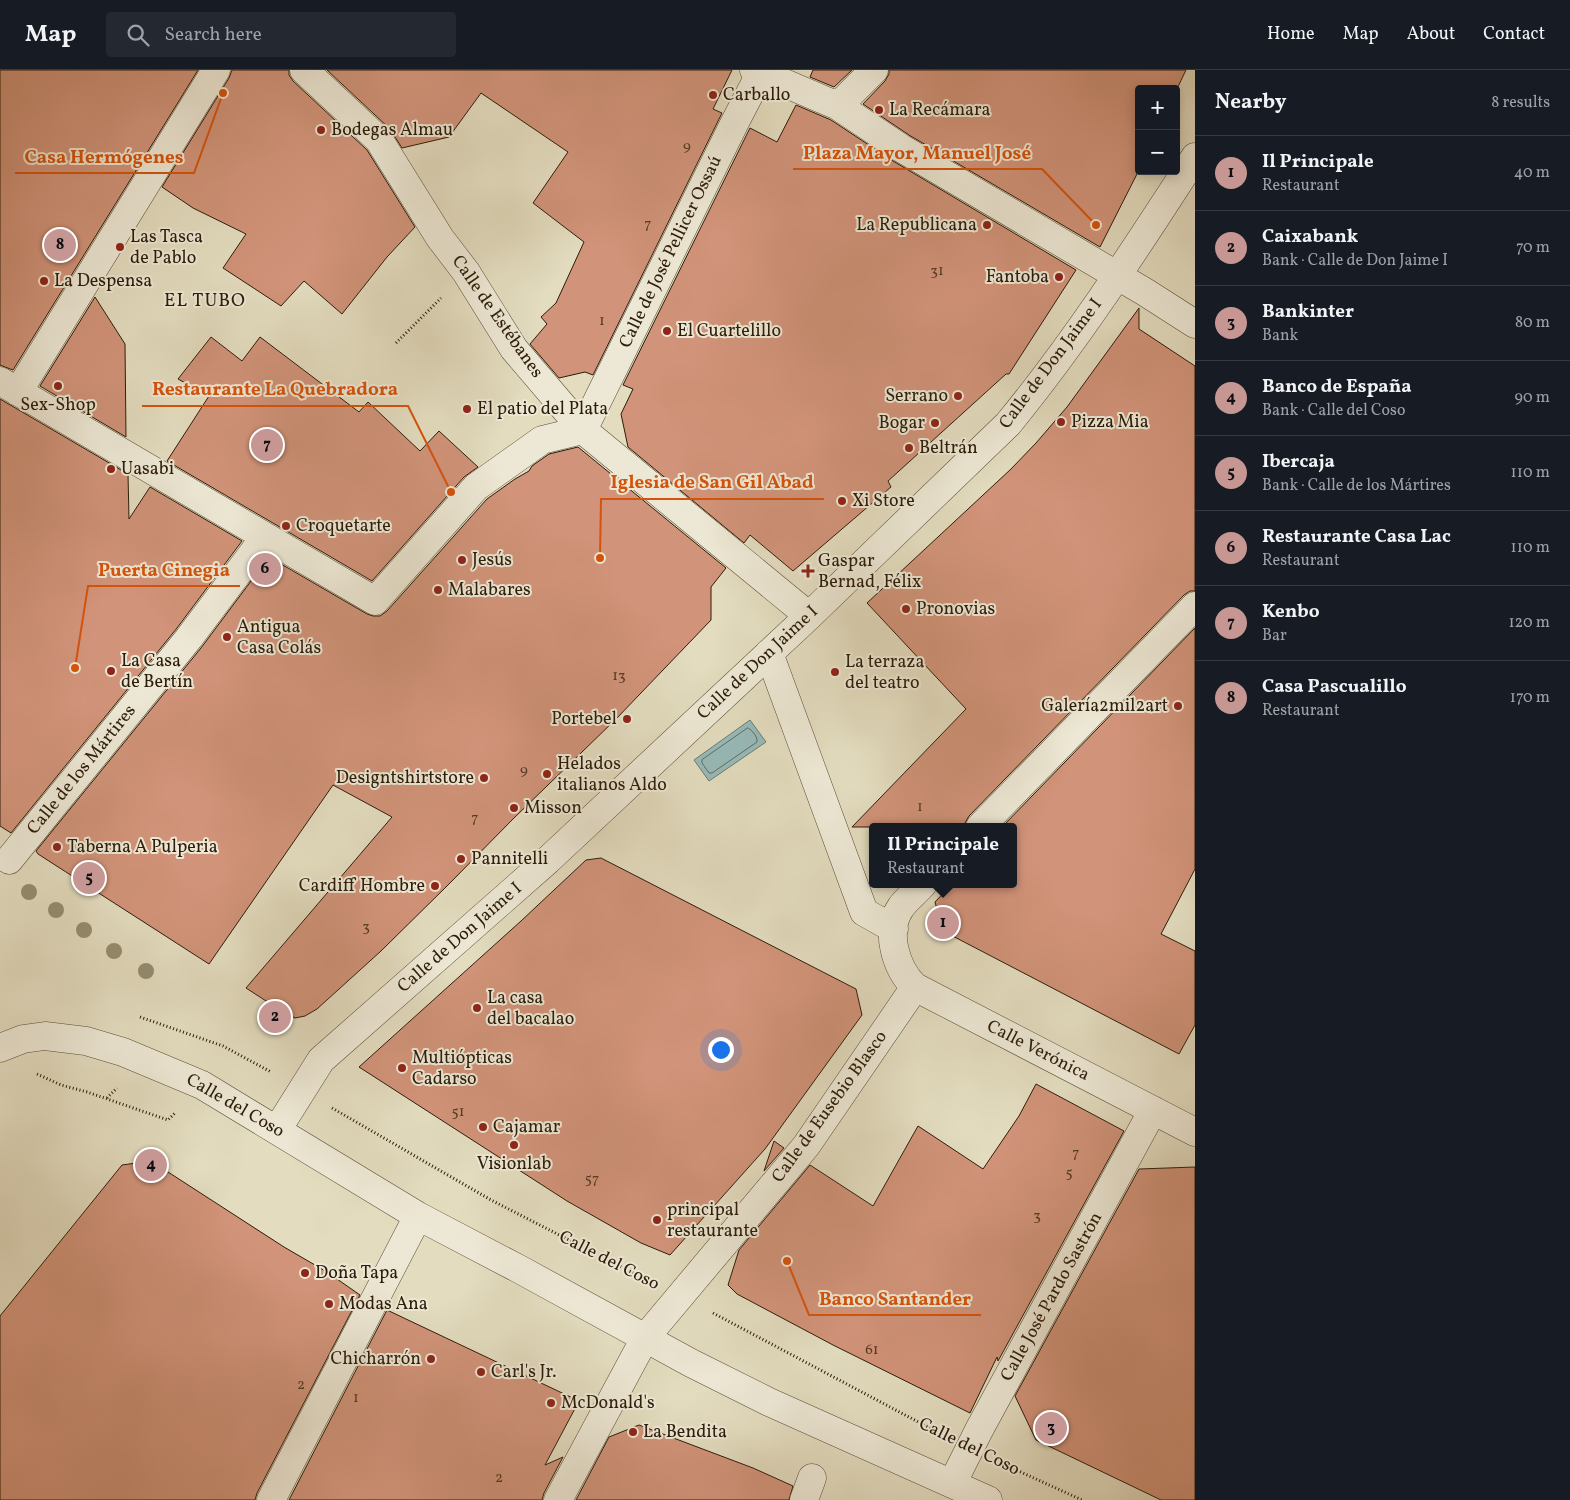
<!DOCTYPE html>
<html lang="en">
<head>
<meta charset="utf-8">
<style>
	body { margin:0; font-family:Vollkorn,serif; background:#242831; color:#f1f3f6 }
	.controls { position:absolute; right:15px; top:15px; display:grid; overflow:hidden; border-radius:5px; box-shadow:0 2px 12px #0003 }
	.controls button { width:45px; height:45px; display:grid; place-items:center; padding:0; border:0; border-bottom:1px solid #363941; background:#171b24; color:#f1f3f6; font:25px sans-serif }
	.you { position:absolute; left:720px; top:979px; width:18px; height:18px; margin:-12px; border:4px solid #fff; border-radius:50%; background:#1a73e8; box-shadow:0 0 0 8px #1a73e833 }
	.badge { display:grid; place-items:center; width:32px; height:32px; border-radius:50%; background:#c59692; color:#111; font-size:16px; font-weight:700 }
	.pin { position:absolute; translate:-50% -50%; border:2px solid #fff; box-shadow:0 1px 5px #0006 }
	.popup { position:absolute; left:869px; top:753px; width:148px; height:65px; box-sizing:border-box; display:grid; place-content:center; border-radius:5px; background:#171b24; filter:drop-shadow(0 1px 4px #0005); font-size:16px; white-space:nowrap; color:#9ea1a6 }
	.popup b { font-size:19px; color:#f1f3f6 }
	.popup::after { content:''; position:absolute; left:50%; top:100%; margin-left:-10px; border:10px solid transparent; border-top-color:#171b24 }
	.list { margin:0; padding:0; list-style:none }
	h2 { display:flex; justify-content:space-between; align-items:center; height:65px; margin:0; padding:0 20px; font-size:21px }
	h2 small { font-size:16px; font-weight:400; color:#9ea1a6 }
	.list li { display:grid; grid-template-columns:32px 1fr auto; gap:15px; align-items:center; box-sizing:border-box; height:75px; padding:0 20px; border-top:1px solid #363941 }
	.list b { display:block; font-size:19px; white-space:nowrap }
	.list p { margin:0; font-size:16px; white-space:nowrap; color:#9ea1a6 }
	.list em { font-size:16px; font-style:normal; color:#9ea1a6 }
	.icon { flex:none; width:28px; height:28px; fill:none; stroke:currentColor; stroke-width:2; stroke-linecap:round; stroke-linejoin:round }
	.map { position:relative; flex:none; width:1195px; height:1430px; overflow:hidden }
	header { display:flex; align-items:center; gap:30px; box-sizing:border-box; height:70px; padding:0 25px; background:#171b24; border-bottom:1px solid #363941 }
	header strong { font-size:24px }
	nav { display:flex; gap:28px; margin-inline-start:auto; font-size:18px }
	.search { width:350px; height:45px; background:#242831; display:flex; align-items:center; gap:12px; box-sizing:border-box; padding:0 18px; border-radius:5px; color:#9ea1a6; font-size:19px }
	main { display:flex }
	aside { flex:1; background:#171b24 }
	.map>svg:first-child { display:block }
</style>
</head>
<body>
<header>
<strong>Map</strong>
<div class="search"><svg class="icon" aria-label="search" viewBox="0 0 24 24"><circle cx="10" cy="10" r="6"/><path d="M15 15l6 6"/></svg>Search here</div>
<nav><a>Home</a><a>Map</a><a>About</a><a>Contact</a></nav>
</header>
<main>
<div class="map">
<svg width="1195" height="1430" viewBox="0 0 1195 1430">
	<rect width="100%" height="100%" fill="#e3dcbf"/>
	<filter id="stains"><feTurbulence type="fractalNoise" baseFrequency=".004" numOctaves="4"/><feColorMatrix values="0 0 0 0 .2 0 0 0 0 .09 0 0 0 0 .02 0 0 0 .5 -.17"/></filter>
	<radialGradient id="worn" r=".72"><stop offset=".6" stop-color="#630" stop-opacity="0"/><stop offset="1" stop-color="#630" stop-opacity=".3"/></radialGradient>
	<path fill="#97bab9" stroke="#6c7b73" d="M750,650L766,672L709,711L694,690Z"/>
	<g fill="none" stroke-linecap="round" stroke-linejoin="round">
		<path stroke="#626b61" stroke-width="1" d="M748,658C752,660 758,667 757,672L712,703H709L702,693V690Z"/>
	</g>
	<path fill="#d19379" stroke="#2c1c09" d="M0,0H198L13,300L0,295Z
		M232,0H289V5L293,11L367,80L415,157L387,187L342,244L304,211L281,236L223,198L246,164L193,138L162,117L229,8Z
		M327,0H732L713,39L722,43L593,305L585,302L559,308L530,274L547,254L541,247L556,233L584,172L533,133L568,82L481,23L449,67L402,78L390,59Z
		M813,0H852L834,17L810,7Z
		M889,0H1186L1176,21V19H1139V100L1100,177L909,65L863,34L885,11L889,4Z
		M796,35L831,50L893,91L1076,200L1009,304H1006L888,411L891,417L793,501L750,465L744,473L628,377L621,344L633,319L623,315L750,58L777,72Z
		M95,227L125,274L126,367L40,316Z
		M1139,238V259L1195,296V521H1190L1184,525L969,746L965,753V757H852L966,639L867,533L1011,399L1036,373L1067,337Z
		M211,267L242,291L260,267L359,342L368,332L420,381L439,361L478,397L464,407L372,511L167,391L209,326L178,309Z
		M0,329L128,404L129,449L150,417L242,471L177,558L11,763L0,756Z
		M578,377L726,498L711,517V550L616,649L513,749L448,815L381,881L317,939L305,946L295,948L280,940L246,918L392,747L333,715L209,894L38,784L36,781L201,578L269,487L367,544L373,546H380L387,541L487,429L515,409L529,401L532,396L549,384Z
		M1195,558V799L1161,864L1195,881V955L1179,984L943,861L935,832L952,814H1013V757H1002Z
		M601,788L856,919L862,945L765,1079L670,1185L641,1173L567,1131L359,997L521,851L586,790Z
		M1036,1014L1124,1061L998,1291L997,1287L970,1343L833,1275L737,1224L728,1215L739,1180L810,1095L873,1136L918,1056L983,1099L1019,1046Z
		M774,1071L784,1078L764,1101Z
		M151,1091L284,1177L327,1202L360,1225L257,1423L255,1430H0V1246L122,1095Z
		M1195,1097V1430H1161L1036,1370L1015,1326L1139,1099Z
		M387,1240L579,1331L545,1395L563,1387L544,1423L542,1430H289Z
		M639,1355L753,1398L793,1416L789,1430H576L609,1367Z"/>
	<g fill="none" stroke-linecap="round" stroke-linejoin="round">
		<defs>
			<path id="minor" d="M304,0L379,70L440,168L466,202L514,279L583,360L809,546
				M754,0L838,36L901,78L1145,222L1195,254
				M838,36L874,0
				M0,311L375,531L476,417L542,370L583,360
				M18,322L216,0
				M583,360L735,52L760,4
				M769,583L864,842L894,859
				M980,757L1195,536
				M9,790L189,568L265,467
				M923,814C916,822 907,829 901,837C884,861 896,899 915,917L1195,1062
				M0,978L23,969L45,966L86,971L123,982L202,1015L418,1146L519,1199L691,1293L769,1332L988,1430
				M277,1060L321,990L548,790L809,546L1008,354C1077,270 1136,178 1195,87
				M952,1414L979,1360L1153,1040
				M271,1430L418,1146
				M558,1430L645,1268L806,1076L915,917
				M804,1430L812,1408"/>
		</defs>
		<use href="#minor" stroke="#5a4c36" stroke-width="29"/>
		<path stroke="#2c1c09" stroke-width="3" stroke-dasharray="1 2.5" stroke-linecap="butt" d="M396,273L441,228
			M140,947L223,976L271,1002
			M37,1004L61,1015L87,1022L168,1050L176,1042
			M107,1028L117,1018
			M332,1038L491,1130L647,1210
			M713,1243L939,1363
			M1001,1393L1082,1430"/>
		<use href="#minor" stroke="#ede8d5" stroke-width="28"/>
	</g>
	<g fill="#958d71">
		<circle cx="29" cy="822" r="8"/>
		<circle cx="56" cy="840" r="8"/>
		<circle cx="84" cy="860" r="8"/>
		<circle cx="114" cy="881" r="8"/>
		<circle cx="146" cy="901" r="8"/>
	</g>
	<g fill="#8f2418" stroke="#ede8d5" stroke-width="2">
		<circle cx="713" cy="25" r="5"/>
		<circle cx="879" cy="40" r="5"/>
		<circle cx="321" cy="60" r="5"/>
		<circle cx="987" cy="155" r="5"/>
		<circle cx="120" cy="177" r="5"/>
		<circle cx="1059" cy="207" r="5"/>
		<circle cx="44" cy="211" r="5"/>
		<circle cx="667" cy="261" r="5"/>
		<circle cx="58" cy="316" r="5"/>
		<circle cx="958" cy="326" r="5"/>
		<circle cx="467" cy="339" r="5"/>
		<circle cx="1061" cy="352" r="5"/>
		<circle cx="935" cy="353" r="5"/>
		<circle cx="909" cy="378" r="5"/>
		<circle cx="111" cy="399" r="5"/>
		<circle cx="842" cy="431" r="5"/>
		<circle cx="286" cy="456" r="5"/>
		<circle cx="462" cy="490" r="5"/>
		<path d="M805.5 493.5h5v5h5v5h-5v5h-5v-5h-5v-5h5z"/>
		<circle cx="438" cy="520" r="5"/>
		<circle cx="906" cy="539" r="5"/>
		<circle cx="227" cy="567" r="5"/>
		<circle cx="111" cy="601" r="5"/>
		<circle cx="835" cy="602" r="5"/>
		<circle cx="1178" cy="636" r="5"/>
		<circle cx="627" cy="649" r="5"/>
		<circle cx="547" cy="704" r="5"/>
		<circle cx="484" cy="708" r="5"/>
		<circle cx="514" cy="738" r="5"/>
		<circle cx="57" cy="777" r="5"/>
		<circle cx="461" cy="789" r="5"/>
		<circle cx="435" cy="816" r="5"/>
		<circle cx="477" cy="938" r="5"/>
		<circle cx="402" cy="998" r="5"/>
		<circle cx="483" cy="1057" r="5"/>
		<circle cx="514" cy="1075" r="5"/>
		<circle cx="657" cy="1150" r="5"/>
		<circle cx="305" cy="1203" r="5"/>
		<circle cx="329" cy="1234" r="5"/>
		<circle cx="431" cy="1289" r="5"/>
		<circle cx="481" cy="1302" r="5"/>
		<circle cx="551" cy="1333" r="5"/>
		<circle cx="633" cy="1362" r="5"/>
	</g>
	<g text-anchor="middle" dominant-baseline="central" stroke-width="4" stroke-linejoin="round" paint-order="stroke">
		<g font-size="15" fill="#553a25">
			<text x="687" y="76">9</text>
			<text x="648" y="154">7</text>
			<text x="937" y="201">31</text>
			<text x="602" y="251">1</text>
			<text x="619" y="606">13</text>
			<text x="524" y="700">9</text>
			<text x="920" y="737">1</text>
			<text x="475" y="748">7</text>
			<text x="366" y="857">3</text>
			<text x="458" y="1042">51</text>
			<text x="1076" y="1083">7</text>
			<text x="1069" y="1103">5</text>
			<text x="592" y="1109">57</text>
			<text x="1037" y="1146">3</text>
			<text x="872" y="1280">61</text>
			<text x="301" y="1315">2</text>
			<text x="356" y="1328">1</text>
			<text x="499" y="1408">2</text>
		</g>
		<g font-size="18" fill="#2c1c09" stroke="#ede8d5" text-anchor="start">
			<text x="723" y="25">Carballo</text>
			<text x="889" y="40">La Recámara</text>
			<text x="331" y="60">Bodegas Almau</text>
			<text x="977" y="155" text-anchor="end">La Republicana</text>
			<text x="130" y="167">Las Tasca<tspan x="130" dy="21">de Pablo</tspan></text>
			<text x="1049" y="207" text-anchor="end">Fantoba</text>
			<text x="54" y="211">La Despensa</text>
			<text x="677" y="261">El Cuartelillo</text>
			<text x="948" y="326" text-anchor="end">Serrano</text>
			<text x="58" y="335" text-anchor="middle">Sex-Shop</text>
			<text x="477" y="339">El patio del Plata</text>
			<text x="1071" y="352">Pizza Mia</text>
			<text x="925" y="353" text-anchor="end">Bogar</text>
			<text x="919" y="378">Beltrán</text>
			<text x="121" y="399">Uasabi</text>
			<text x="852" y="431">Xi Store</text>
			<text x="296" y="456">Croquetarte</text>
			<text x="472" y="490">Jesús</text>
			<text x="818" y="491">Gaspar<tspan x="818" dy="21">Bernad, Félix</tspan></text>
			<text x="448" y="520">Malabares</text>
			<text x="916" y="539">Pronovias</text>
			<text x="237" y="557">Antigua<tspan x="237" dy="21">Casa Colás</tspan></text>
			<text x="121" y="591">La Casa<tspan x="121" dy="21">de Bertín</tspan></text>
			<text x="845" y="592">La terraza<tspan x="845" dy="21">del teatro</tspan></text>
			<text x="1168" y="636" text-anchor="end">Galería2mil2art</text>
			<text x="617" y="649" text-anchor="end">Portebel</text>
			<text x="557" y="694">Helados<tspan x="557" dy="21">italianos Aldo</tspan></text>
			<text x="474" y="708" text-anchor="end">Designtshirtstore</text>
			<text x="524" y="738">Misson</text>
			<text x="67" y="777">Taberna A Pulperia</text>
			<text x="471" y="789">Pannitelli</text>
			<text x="425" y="816" text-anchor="end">Cardiff Hombre</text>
			<text x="487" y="928">La casa<tspan x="487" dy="21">del bacalao</tspan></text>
			<text x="412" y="988">Multiópticas<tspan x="412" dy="21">Cadarso</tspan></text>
			<text x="493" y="1057">Cajamar</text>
			<text x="514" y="1094" text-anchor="middle">Visionlab</text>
			<text x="667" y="1140">principal<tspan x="667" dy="21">restaurante</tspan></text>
			<text x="315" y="1203">Doña Tapa</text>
			<text x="339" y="1234">Modas Ana</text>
			<text x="421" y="1289" text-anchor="end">Chicharrón</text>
			<text x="491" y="1302">Carl's Jr.</text>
			<text x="561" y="1333">McDonald's</text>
			<text x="643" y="1362">La Bendita</text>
		</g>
		<g font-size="18" fill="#2c1c09" stroke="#ede8d5">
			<text transform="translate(671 182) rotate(-64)">Calle de José Pellicer Ossaú</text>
			<text transform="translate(497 247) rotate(55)">Calle de Estébanes</text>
			<text transform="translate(1051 294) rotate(-53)">Calle de Don Jaime I</text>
			<text transform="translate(758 593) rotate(-43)">Calle de Don Jaime I</text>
			<text transform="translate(82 700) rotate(-51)">Calle de los Mártires</text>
			<text transform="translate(460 868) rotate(-41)">Calle de Don Jaime I</text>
			<text transform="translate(1038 981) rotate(27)">Calle Verónica</text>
			<text transform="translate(235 1036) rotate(30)">Calle del Coso</text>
			<text transform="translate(830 1037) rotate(-54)">Calle de Eusebio Blasco</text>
			<text transform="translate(609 1191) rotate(27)">Calle del Coso</text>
			<text transform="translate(1052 1227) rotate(-61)">Calle José Pardo Sastrón</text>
			<text transform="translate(969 1377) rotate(26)">Calle del Coso</text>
		</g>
		<g font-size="19" letter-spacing="1" fill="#2c1c09" stroke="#ede8d5">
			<text x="205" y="231">EL TUBO</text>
		</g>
	</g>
	<path fill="none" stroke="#d5530c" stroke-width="2" d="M1096 155L1042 99H793M223 23L194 103H15M451 422L408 336H142M600 488L601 429H824M75 598L88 516H240M787 1191L809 1245H981"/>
	<g fill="#d5530c" stroke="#ede8d5" stroke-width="2">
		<circle cx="1096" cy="155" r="5"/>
		<circle cx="223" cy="23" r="5"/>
		<circle cx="451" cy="422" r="5"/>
		<circle cx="600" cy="488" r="5"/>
		<circle cx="75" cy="598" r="5"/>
		<circle cx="787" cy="1191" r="5"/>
	</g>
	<g font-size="19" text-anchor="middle" font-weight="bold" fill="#d5530c" stroke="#ede8d5" stroke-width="4" stroke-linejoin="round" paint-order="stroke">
		<text x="917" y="89">Plaza Mayor, Manuel José</text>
		<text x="104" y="93">Casa Hermógenes</text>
		<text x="275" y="325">Restaurante La Quebradora</text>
		<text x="712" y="418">Iglesia de San Gil Abad</text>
		<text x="164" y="506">Puerta Cinegia</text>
		<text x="895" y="1235">Banco Santander</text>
	</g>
	<rect width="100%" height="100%" filter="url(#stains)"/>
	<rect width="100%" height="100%" fill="url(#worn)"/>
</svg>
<div class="controls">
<button>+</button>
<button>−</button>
</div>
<div class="you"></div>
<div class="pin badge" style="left:943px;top:853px">1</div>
<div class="popup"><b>Il Principale</b>Restaurant</div>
<div class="pin badge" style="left:275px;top:947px">2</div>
<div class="pin badge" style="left:1051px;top:1358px">3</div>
<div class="pin badge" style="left:151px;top:1095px">4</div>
<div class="pin badge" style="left:89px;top:808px">5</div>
<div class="pin badge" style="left:265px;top:499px">6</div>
<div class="pin badge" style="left:267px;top:375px">7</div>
<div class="pin badge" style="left:60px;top:175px">8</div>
</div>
<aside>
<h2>Nearby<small>8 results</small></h2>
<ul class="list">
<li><span class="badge">1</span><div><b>Il Principale</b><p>Restaurant</p></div><em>40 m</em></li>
<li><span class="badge">2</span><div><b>Caixabank</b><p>Bank · Calle de Don Jaime I</p></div><em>70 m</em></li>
<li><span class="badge">3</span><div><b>Bankinter</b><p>Bank</p></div><em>80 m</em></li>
<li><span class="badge">4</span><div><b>Banco de España</b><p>Bank · Calle del Coso</p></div><em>90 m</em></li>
<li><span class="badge">5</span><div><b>Ibercaja</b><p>Bank · Calle de los Mártires</p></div><em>110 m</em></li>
<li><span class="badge">6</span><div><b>Restaurante Casa Lac</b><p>Restaurant</p></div><em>110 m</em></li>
<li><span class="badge">7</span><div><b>Kenbo</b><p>Bar</p></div><em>120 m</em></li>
<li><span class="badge">8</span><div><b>Casa Pascualillo</b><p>Restaurant</p></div><em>170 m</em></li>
</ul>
</aside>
</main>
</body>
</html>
